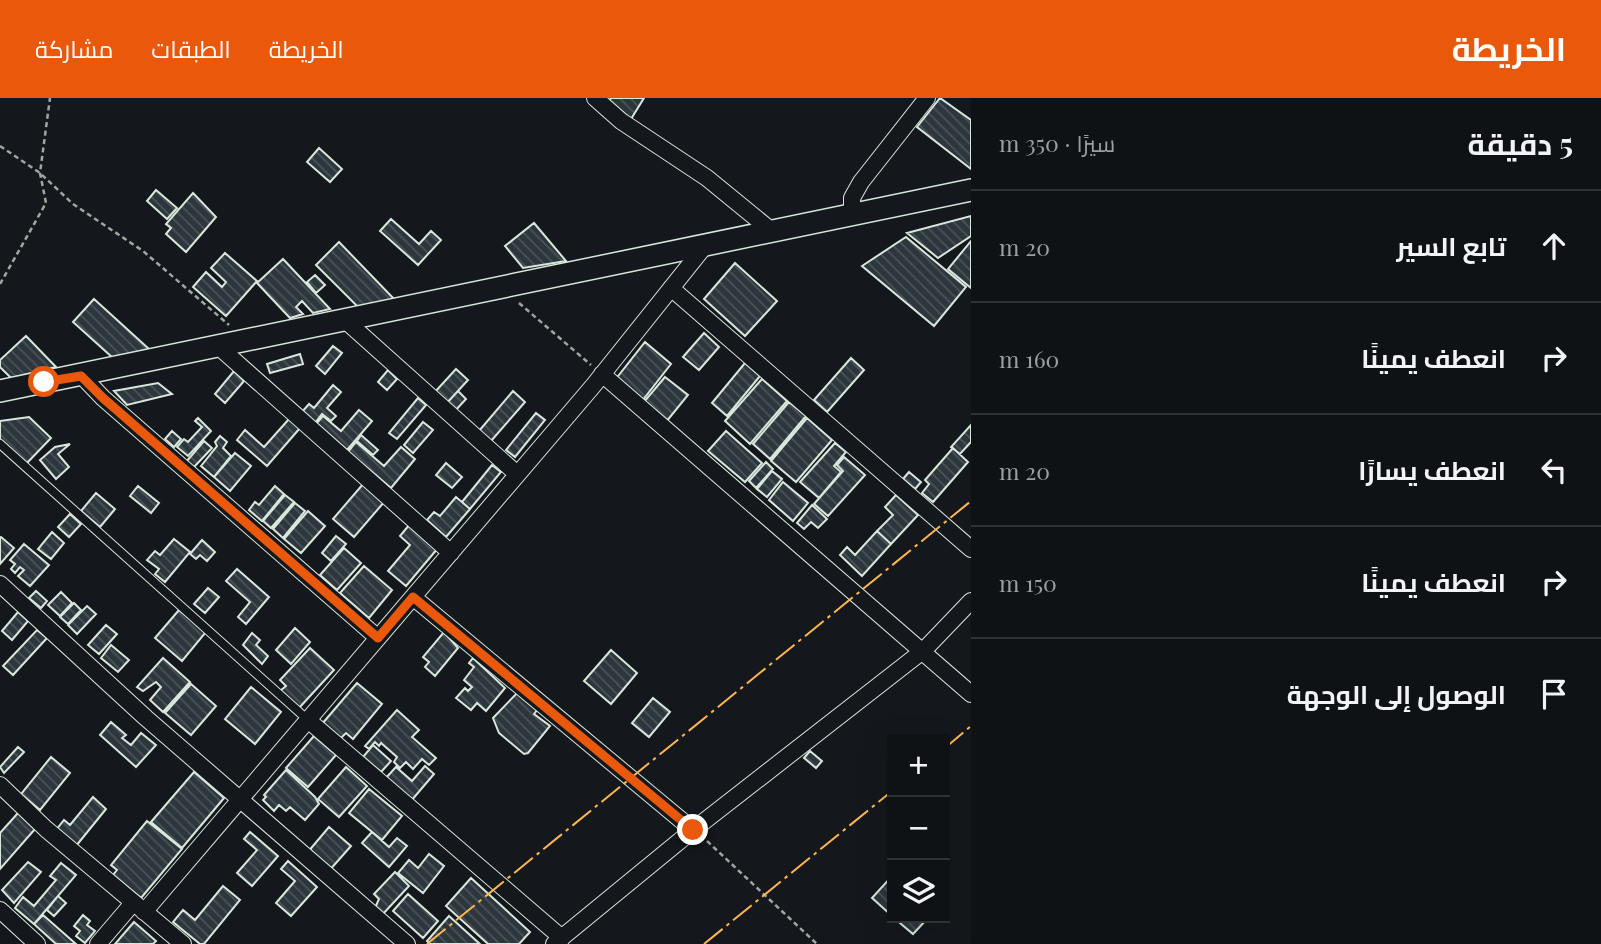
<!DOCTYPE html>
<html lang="ar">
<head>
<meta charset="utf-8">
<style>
	body { margin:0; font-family:"Playfair Display",Cairo,serif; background:#1d2022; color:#f1f3f6; direction:rtl }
	.controls { position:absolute; right:21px; bottom:21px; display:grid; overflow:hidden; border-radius:0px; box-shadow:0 7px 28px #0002 }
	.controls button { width:63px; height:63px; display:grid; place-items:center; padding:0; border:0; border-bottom:2px solid #2f3234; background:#0f1215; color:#f1f3f6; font:35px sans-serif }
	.stop { position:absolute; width:21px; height:21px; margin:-16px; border:5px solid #ea580c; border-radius:50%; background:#fff }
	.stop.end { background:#ea580c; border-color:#fff; box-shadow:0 2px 7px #0008 }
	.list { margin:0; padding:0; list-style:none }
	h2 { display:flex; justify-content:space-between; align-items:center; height:91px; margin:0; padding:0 28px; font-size:30px }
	h2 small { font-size:23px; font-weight:400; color:#9b9ea0 }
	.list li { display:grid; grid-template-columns:46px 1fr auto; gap:21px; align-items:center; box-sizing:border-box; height:112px; padding:0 28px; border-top:2px solid #2f3234 }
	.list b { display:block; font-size:26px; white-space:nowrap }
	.list em { font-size:23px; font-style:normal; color:#9b9ea0 }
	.icon { flex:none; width:38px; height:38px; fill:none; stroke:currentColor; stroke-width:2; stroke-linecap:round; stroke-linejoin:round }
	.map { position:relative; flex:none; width:971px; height:846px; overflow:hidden; direction:ltr }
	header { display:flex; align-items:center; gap:42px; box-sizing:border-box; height:98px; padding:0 35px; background:#ea580c; color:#fff }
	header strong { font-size:33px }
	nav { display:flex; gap:38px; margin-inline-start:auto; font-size:24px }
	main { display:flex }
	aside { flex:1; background:#0f1215 }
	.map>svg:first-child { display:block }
</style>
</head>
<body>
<header>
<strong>الخريطة</strong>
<nav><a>الخريطة</a><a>الطبقات</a><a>مشاركة</a></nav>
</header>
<main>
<aside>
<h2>5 دقيقة<small>سيرًا · 350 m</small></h2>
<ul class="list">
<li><svg class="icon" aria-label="ahead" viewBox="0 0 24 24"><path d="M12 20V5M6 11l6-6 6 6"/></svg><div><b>تابع السير</b></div><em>20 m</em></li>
<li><svg class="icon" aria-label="right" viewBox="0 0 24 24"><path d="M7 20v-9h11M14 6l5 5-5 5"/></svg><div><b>انعطف يمينًا</b></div><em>160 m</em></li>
<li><svg class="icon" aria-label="left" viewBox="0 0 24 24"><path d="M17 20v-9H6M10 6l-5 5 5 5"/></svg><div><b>انعطف يسارًا</b></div><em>20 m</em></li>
<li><svg class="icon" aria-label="right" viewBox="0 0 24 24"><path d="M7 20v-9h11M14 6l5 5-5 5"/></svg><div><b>انعطف يمينًا</b></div><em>150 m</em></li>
<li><svg class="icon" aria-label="arrive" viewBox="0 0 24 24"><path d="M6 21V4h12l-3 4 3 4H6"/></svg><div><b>الوصول إلى الوجهة</b></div></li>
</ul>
</aside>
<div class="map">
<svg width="971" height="846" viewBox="0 0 971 846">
	<defs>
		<pattern id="building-back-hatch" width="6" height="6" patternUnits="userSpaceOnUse" patternTransform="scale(1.75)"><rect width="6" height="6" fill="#2c363c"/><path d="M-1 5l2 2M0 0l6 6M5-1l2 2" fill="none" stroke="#4a5358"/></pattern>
	</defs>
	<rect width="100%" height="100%" fill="#14181c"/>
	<path fill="url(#building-back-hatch)" stroke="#d8e6dc" stroke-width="2" d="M611,0H644L631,21L609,3Z
		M940,0L971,22V71L917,29Z
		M319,50L342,71L330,84L307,64Z
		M156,92L177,110L167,121L147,103Z
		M193,95L216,119L186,154L166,136L171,130L166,126Z
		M971,118V138L938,160L907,135Z
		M391,121L419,146L431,133L441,142L418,167L380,133Z
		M534,125L566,163L523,170L505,148Z
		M906,139L966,189L934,228L862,168Z
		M971,143V190L948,171Z
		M339,144L395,202L360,211L316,167Z
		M225,155L257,183L226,218L193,189L206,174L222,189L226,184L211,170Z
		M283,161L330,211L313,215L302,203L296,209L303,216L290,220L257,185Z
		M735,165L777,203L745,238L704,201Z
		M315,177L325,187L316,195L307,184Z
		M94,201L149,251L114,261L73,224Z
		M704,235L719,249L699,272L683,259Z
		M26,238L56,269L11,280L0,269V262Z
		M645,244L671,266L642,303L615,282Z
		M333,248L342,255L325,276L316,268Z
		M300,256L303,266L270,275L267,266Z
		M851,260L864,272L827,314L814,302Z
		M745,265L760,278L727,318L712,305Z
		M456,271L468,282L446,306L434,295Z
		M388,272L397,281L387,292L378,284Z
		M234,273L244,283L225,305L215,296Z
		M665,279L688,297L666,324L643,305Z
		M762,281L787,303L750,346L725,323Z
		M158,285L172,296L127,307L114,293Z
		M333,287L341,294L327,310L336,318L331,323L322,316L315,325L302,314L309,306L314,310Z
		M458,293L466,301L454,314L446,306Z
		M513,293L525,304L491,343L479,333Z
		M418,300L426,307L397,341L389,335Z
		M789,304L806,318L770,361L753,346Z
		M359,312L372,323L347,352L316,326L323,318L341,333Z
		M536,315L545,322L515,359L506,352Z
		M29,319L51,340L26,366L0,341V323Z
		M198,320L211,333L188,358L177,349L184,341L188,344L202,329L195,323Z
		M807,320L832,342L796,384L771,363Z
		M289,321L300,330L267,368L237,342L245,332L264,349Z
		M423,324L433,332L413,355L404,347Z
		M971,327V344L960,356L951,349Z
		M172,333L181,341L174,349L165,341Z
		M726,333L762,365L745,384L708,353Z
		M361,337L378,352L373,357L357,343Z
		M220,338L227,344L223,350L231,358L214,379L201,368L217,348L215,344Z
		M204,343L212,350L193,370L186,364Z
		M356,344L384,368L401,349L415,361L391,390L348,354Z
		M835,345L846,354L834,368L841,374L819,400L800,384Z
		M70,346L58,356L69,369L56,381L40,362L55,349Z
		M953,350L968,364L933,404L922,395L929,386L925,382Z
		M235,355L251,368L230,393L214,379Z
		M844,359L865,377L828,418L814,406L843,373L837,367Z
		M766,364L773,371L756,390L749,383Z
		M446,365L462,379L452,390L436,377Z
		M492,367L501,374L470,411L462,404Z
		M772,373L782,381L767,399L757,391Z
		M909,374L921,384L915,391L903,381Z
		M783,384L808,405L793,423L769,402Z
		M364,385L385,403L354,439L333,421Z
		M138,388L159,405L151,415L130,398Z
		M275,388L284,396L262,423L249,412L255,404L259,407Z
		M96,395L115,411L100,429L81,413Z
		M285,397L294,404L271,430L263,423Z
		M896,397L918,417L891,446L877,433L893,417L885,409Z
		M456,399L470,411L446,439L427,422L434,414L440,418Z
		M295,405L305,413L283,440L273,431Z
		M812,407L827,421L818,430L811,424L804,431L797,425Z
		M308,413L325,428L301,455L284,441Z
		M70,416L81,426L69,439L58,429Z
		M410,426L438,450L406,488L388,473L410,447L400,438Z
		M877,433L891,446L862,478L840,457L847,449L855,457Z
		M52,434L64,445L51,461L38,451Z
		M336,438L346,446L331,463L322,455Z
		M1,439L14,450L0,466V440Z
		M174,441L190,454L165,484L155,476L159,471L147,462L155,453L160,457Z
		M202,442L215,454L207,463L200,457L196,461L190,456Z
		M24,446L49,467L30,488L18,478L24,472L20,469L15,475L11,471L15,466L10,462Z
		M344,450L361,465L337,492L320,477Z
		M364,468L392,492L369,520L340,495Z
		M237,471L269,499L246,526L238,519L250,504L226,483Z
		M208,490L219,499L205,515L194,506Z
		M36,493L47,503L41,510L29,500Z
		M61,494L72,505L60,518L48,507Z
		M74,505L81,512L68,526L60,519Z
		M87,508L96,516L77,536L68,527Z
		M179,512L206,534L182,563L155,540Z
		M18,514L28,523L12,542L2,533Z
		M106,527L117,536L99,556L88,547Z
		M295,530L310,544L291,566L276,552Z
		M37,532L47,540L13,577L3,568Z
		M444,534L458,550L435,578L425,569L429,564L423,559Z
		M252,535L260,542L256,547L268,558L262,566L243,547Z
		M111,547L129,562L118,574L101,560Z
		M310,550L334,572L299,610L280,593L286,588L280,582Z
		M611,552L637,575L611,606L584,583Z
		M163,560L190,584L163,614L150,602L161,589L156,584L143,593L137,589Z
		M473,560L505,590L486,613L477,605L471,612L456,600L465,590L468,593L472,589L464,582L474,569L469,565Z
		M357,585L382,606L353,641L346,635L340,641L322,626Z
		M191,586L216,608L191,637L165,615Z
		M251,589L281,614L255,646L225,621Z
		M518,594L538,611L534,616L550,628L528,655L524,656L499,635L493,620Z
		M653,600L670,614L649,639L632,625Z
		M397,612L419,632L412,639L436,660L429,667L422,661L413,671L406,664L400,670L394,664L397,659L381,645L379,648L375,644L369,651L365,648Z
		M111,624L126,637L122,640L131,647L141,635L156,647L136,669L100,637Z
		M314,638L336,657L308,689L286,670Z
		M373,647L391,663L381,674L363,659Z
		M18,649L24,654L4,675L0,669Z
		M810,653L822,663L816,670L804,660Z
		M51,659L70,675L40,712L21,696Z
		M425,668L434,676L411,703L385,681L396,669L412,683Z
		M346,669L367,688L339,719L318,701Z
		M286,672L315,699L319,706L305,722L290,709L286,713L279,707L274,713L263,702L266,699L264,697Z
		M194,674L224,700L182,750L151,724Z
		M369,691L402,718L382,742L349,715Z
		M93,699L106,711L76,748L56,732L64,722L70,727Z
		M18,715L35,731L0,771V735Z
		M147,723L182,751L141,800L113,777L117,772L111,767Z
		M329,729L351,748L328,774L307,755Z
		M250,734L278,758L252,788L237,775L257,752L244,741Z
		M372,734L389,749L397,740L407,748L389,769L362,745Z
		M429,756L444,768L423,795L398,775L409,762L418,770Z
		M288,763L317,789L291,818L276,805L295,783L281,771Z
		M28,764L41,774L14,805L2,792Z
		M61,765L76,777L34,826L15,810L23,799L34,808L56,782L50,778Z
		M395,774L409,788L382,817L375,810L379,801L374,796Z
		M892,778V818L872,800Z
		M471,780L530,834L519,846H488L446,808Z
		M223,788L240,802L204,846H200L173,824L183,812L195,822Z
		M408,796L438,823L423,840L393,813Z
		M58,798L66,805L54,818L47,812Z
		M43,817L76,846H56L34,826Z
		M83,817L90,823L87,827L95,833L85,845L76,838L80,833L74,828Z
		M449,818L480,846H430L427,843Z
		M894,820H928L913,836Z
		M134,824L156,843L153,846H115Z"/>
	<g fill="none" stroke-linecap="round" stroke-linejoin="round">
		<defs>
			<path id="lane" d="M0,346L308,622"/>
			<path id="street" d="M595,0L621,23L707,80L773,134
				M852,117V100L861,84L927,0
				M671,190L971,451
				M346,223L517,376
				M219,249L451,455
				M602,276L971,596
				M81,277L103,300L378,540
				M0,486L146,620L407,846
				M413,499L693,732
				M308,622L562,840
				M0,687L46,731L183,846
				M0,812L37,846
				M144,814L593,288L704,149
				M98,846L133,805
				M554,846L693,732L924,552L971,503"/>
			<path id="secondary" d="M0,293L971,92"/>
		</defs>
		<use href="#lane" stroke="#d8e6dc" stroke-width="10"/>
		<use href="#street" stroke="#d8e6dc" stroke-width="18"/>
		<use href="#secondary" stroke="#d8e6dc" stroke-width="24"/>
		<path stroke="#9da8a2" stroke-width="2.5" stroke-dasharray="5 3.5" stroke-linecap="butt" d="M0,48L40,75L73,106L143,153L229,227
			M0,186L46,105L40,75L50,0
			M519,205L591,267
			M707,743L817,846"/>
		<use href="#lane" stroke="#14181c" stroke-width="8"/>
		<use href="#street" stroke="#14181c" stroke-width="16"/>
		<use href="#secondary" stroke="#14181c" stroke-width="21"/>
		<path stroke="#ffb74d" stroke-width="2" stroke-dasharray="24 5 3.5 5" stroke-linecap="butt" d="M945,650L971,628
			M427,846L971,403
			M704,846L892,693"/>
	</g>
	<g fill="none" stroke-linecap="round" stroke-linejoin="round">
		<path stroke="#ea580c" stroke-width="9" d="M44,284L81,278L103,300L378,540L413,499L693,732"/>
	</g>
</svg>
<div class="controls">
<button>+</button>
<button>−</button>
<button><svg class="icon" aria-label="layers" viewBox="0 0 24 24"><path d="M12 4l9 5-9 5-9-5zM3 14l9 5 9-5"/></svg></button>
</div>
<div class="stop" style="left:44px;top:284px"></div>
<div class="stop end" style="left:693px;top:732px"></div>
</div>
</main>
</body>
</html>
